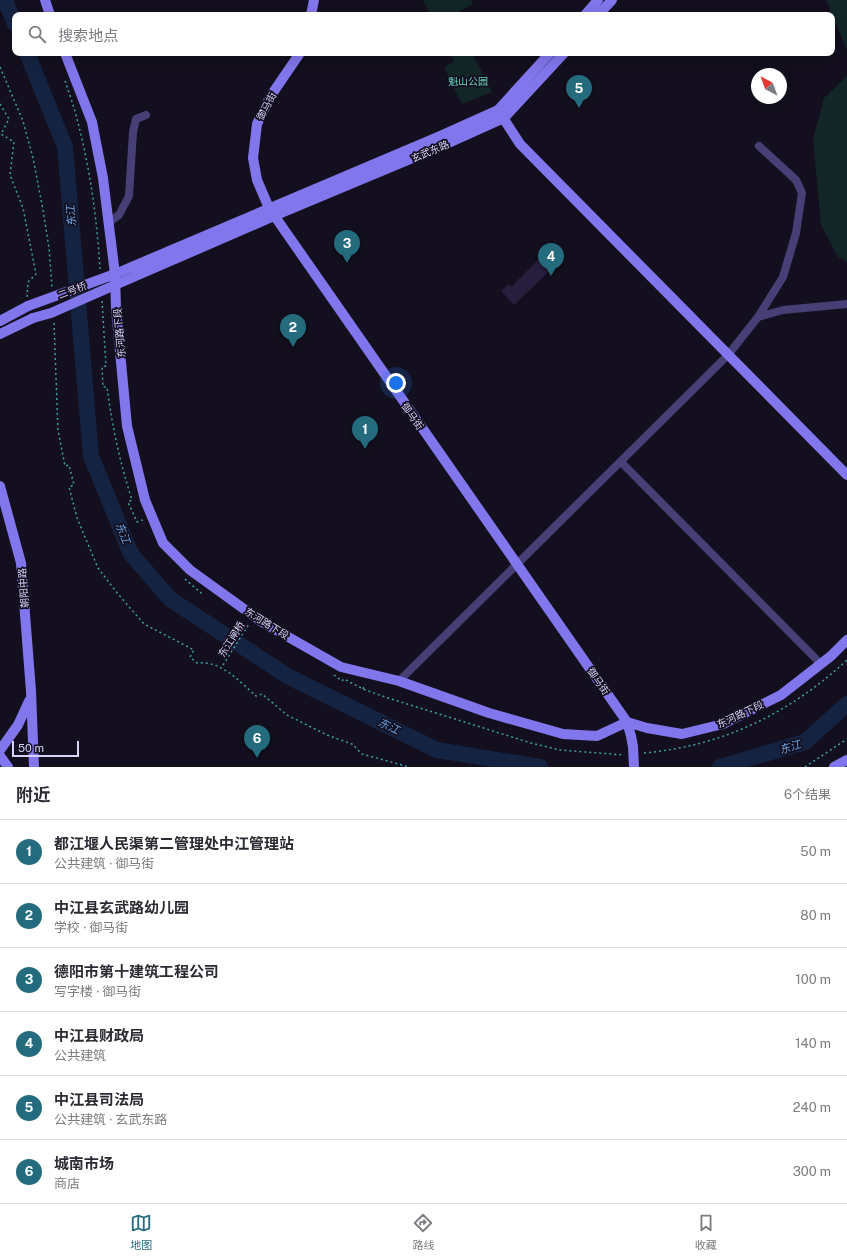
<!DOCTYPE html>
<html lang="zh">
<head>
<meta charset="utf-8">
<style>
	body { margin:0; font-family:"Public Sans","Noto Sans SC",sans-serif; background:#f7f7f7; color:#2b2b33 }
	.compass { position:absolute; left:751px; top:68px; width:36px; height:36px; border-radius:50%; background:#fff; box-shadow:0 4px 16px #0002; rotate:319deg }
	.scale { position:absolute; left:12px; bottom:10px; width:67px; box-sizing:border-box; padding-left:4px; border:2px solid #d9d2f9; border-top:0; font-size:11px; line-height:14px; white-space:nowrap; color:#d9d2f9; -webkit-text-stroke:3px #130f1e; paint-order:stroke }
	.you { position:absolute; left:396px; top:383px; width:14px; height:14px; margin:-10px; border:3px solid #fff; border-radius:50%; background:#1a73e8; box-shadow:0 0 0 6px #1a73e833 }
	.badge { display:grid; place-items:center; width:26px; height:26px; border-radius:50%; background:#256b7e; color:#fff; font-size:13px; font-weight:700 }
	.pin { position:absolute; translate:-50% -33px; filter:drop-shadow(0 1px 2px #0008) }
	.pin::after { content:''; position:absolute; top:21px; width:14px; height:12px; background:inherit; clip-path:polygon(0 0,100% 0,50% 100%) }
	.list { margin:0; padding:0; list-style:none }
	h2 { display:flex; justify-content:space-between; align-items:center; height:52px; margin:0; padding:0 16px; font-size:17px }
	h2 small { font-size:13px; font-weight:400; color:#7c7c81 }
	.list li { display:grid; grid-template-columns:26px 1fr auto; gap:12px; align-items:center; box-sizing:border-box; height:64px; padding:0 16px; border-top:1px solid #e1e1e2 }
	.list b { display:block; font-size:15px; white-space:nowrap }
	.list p { margin:0; font-size:13px; white-space:nowrap; color:#7c7c81 }
	.list em { font-size:13px; font-style:normal; color:#7c7c81 }
	.icon { flex:none; width:22px; height:22px; fill:none; stroke:currentColor; stroke-width:2; stroke-linecap:round; stroke-linejoin:round }
	.map { position:relative; flex:none; width:847px; height:767px; overflow:hidden }
	.search { position:absolute; background:#fff; box-shadow:0 4px 16px #0002; left:12px; right:12px; top:12px; height:44px; display:flex; align-items:center; gap:10px; box-sizing:border-box; padding:0 14px; border-radius:8px; color:#7c7c81; font-size:15px }
	.sheet { height:436px; background:#fff }
	nav { display:flex; justify-content:space-around; align-items:center; box-sizing:border-box; height:56px; border-top:1px solid #e1e1e2; background:#fff; font-size:11px; color:#7c7c81 }
	nav a { display:grid; justify-items:center; gap:2px }
	nav .on { color:#256b7e }
	.map>svg:first-child { display:block }
</style>
</head>
<body>
<div class="map">
<svg width="847" height="767" viewBox="0 0 847 767">
	<rect width="100%" height="100%" fill="#130f1e"/>
	<path fill="#132627" d="M423,0H471L473,4L452,15H430Z
		M826,0H847V50Z
		M450,53H472L492,92L462,104L444,67L454,62Z
		M847,76V262L838,257L821,225L813,139L824,98Z"/>
	<g fill="none" stroke-linecap="round" stroke-linejoin="round">
		<path stroke="#152342" stroke-width="16" d="M5,0L15,24
			M27,53L65,147L91,456L131,554L170,599L289,677L437,750L540,767
			M720,767L805,742L847,704"/>
	</g>
	<path fill="#261e3c" d="M551,243L564,257L514,305L501,291L509,284L511,287L545,253L543,251Z"/>
	<g fill="none" stroke-linecap="round" stroke-linejoin="round">
		<path stroke="#3ea0a1" stroke-width="1.5" stroke-dasharray="2 3" stroke-linecap="butt" d="M0,67L23,121L33,158L43,210L49,248L52,287
			M65,81C69,93 74,106 77,119C90,168 97,219 100,269
			M0,104L9,119L1,134L14,142L10,175L23,208L36,274L28,282L27,297
			M102,301L106,366L102,367L103,387H107C112,426 120,463 132,500L128,502L137,522L142,520L144,524
			M54,323L58,430L65,466L69,465L74,485L69,487L77,518L98,568L118,594L144,624L194,650L190,657L197,663C221,660 240,682 256,696L262,694L287,715L327,735L352,744L362,754L409,767
			M185,579L201,593L204,591
			M223,665L249,624
			M334,675L342,681L344,679L363,689L385,697L531,743L560,750L624,755
			M363,689L365,684
			M644,753C722,746 789,714 847,660
			M805,767L847,739"/>
		<path stroke="#464077" stroke-width="8" d="M108,223L119,215L129,196L133,132L136,119L146,115
			M758,317L783,310L847,304
			M621,462L821,664
			M399,681L728,355L758,317L783,277L796,233L802,193L796,180L759,146"/>
		<path stroke="#8276ec" stroke-width="10" d="M45,0L50,15
			M311,15L314,0
			M585,15L598,0
			M598,15L612,0
			M65,53L92,122L103,178L115,274L116,309L127,426L145,500L163,543L190,570L262,622L341,667L399,681L489,713L563,734L597,736L627,722L647,728L682,734L723,724L781,695L831,656L847,640
			M300,53L270,97L257,124L253,158L257,180L269,208L627,722L631,736L633,747
			M498,110L520,144L847,475
			M115,274L440,136L498,110L550,53
			M115,285L274,216L444,145L504,118L564,53
			M0,321L28,306
			M0,334L33,318
			M0,486L21,563L31,691L34,767
			M0,750L18,725L29,701
			M0,756L8,767
			M834,767L847,760"/>
		<path stroke="#8276ec" stroke-width="10" d="M28,306L115,274
			M33,318L51,313L115,285
			M633,747L634,767"/>
	</g>
	<g text-anchor="middle" dominant-baseline="central" stroke-width="3.5" stroke-linejoin="round" paint-order="stroke">
		<g font-size="10" fill="#69cebc" stroke="#130f1e">
			<text x="468" y="81">魁山公园</text>
		</g>
		<g font-size="10" fill="#d9d2f9" stroke="#130f1e">
			<text transform="translate(266 106) rotate(-62)">御马街</text>
			<text transform="translate(430 151) rotate(-23)">玄武东路</text>
			<text transform="translate(72 290) rotate(-21)">二号桥</text>
			<text transform="translate(119 333) rotate(-95)">东河路下段</text>
			<text transform="translate(413 416) rotate(55)">御马街</text>
			<text transform="translate(23 588) rotate(-94)">朝阳中路</text>
			<text transform="translate(267 623) rotate(32)">东河路下段</text>
			<text transform="translate(231 639) rotate(-58)">东江闸桥</text>
			<text transform="translate(599 681) rotate(55)">御马街</text>
			<text transform="translate(740 714) rotate(-25)">东河路下段</text>
		</g>
		<g font-size="11" font-style="italic" fill="#6ea8eb" stroke="#130f1e">
			<text transform="translate(71 216) rotate(-95)">东江</text>
			<text transform="translate(123 533) rotate(68)">东江</text>
			<text transform="translate(389 726) rotate(26)">东江</text>
			<text transform="translate(790 747) rotate(-17)">东江</text>
		</g>
	</g>
</svg>
<svg class="compass" viewBox="-18 -18 36 36"><path d="M0-13l5 13h-10z" fill="#e53935"/><path d="M0 13l5-13h-10z" fill="#7c7c81"/></svg>
<div class="scale">50 m</div>
<div class="you"></div>
<div class="pin badge" style="left:365px;top:449px">1</div>
<div class="pin badge" style="left:293px;top:347px">2</div>
<div class="pin badge" style="left:347px;top:263px">3</div>
<div class="pin badge" style="left:551px;top:276px">4</div>
<div class="pin badge" style="left:579px;top:108px">5</div>
<div class="pin badge" style="left:257px;top:758px">6</div>
<div class="search"><svg class="icon" aria-label="search" viewBox="0 0 24 24"><circle cx="10" cy="10" r="6"/><path d="M15 15l6 6"/></svg>搜索地点</div>
</div>
<section class="sheet">
<h2>附近<small>6个结果</small></h2>
<ul class="list">
<li><span class="badge">1</span><div><b>都江堰人民渠第二管理处中江管理站</b><p>公共建筑 · 御马街</p></div><em>50 m</em></li>
<li><span class="badge">2</span><div><b>中江县玄武路幼儿园</b><p>学校 · 御马街</p></div><em>80 m</em></li>
<li><span class="badge">3</span><div><b>德阳市第十建筑工程公司</b><p>写字楼 · 御马街</p></div><em>100 m</em></li>
<li><span class="badge">4</span><div><b>中江县财政局</b><p>公共建筑</p></div><em>140 m</em></li>
<li><span class="badge">5</span><div><b>中江县司法局</b><p>公共建筑 · 玄武东路</p></div><em>240 m</em></li>
<li><span class="badge">6</span><div><b>城南市场</b><p>商店</p></div><em>300 m</em></li>
</ul>
</section>
<nav>
<a class="on"><svg class="icon" aria-label="map" viewBox="0 0 24 24"><path d="M3 6l6-2 6 2 6-2v14l-6 2-6-2-6 2zM9 4v14M15 6v14"/></svg>地图</a>
<a><svg class="icon" aria-label="directions" viewBox="0 0 24 24"><path d="M12 3l9 9-9 9-9-9zM9 14v-3h6M13 9l2 2-2 2"/></svg>路线</a>
<a><svg class="icon" aria-label="saved" viewBox="0 0 24 24"><path d="M7 4h10v16l-5-4-5 4z"/></svg>收藏</a>
</nav>
</body>
</html>
